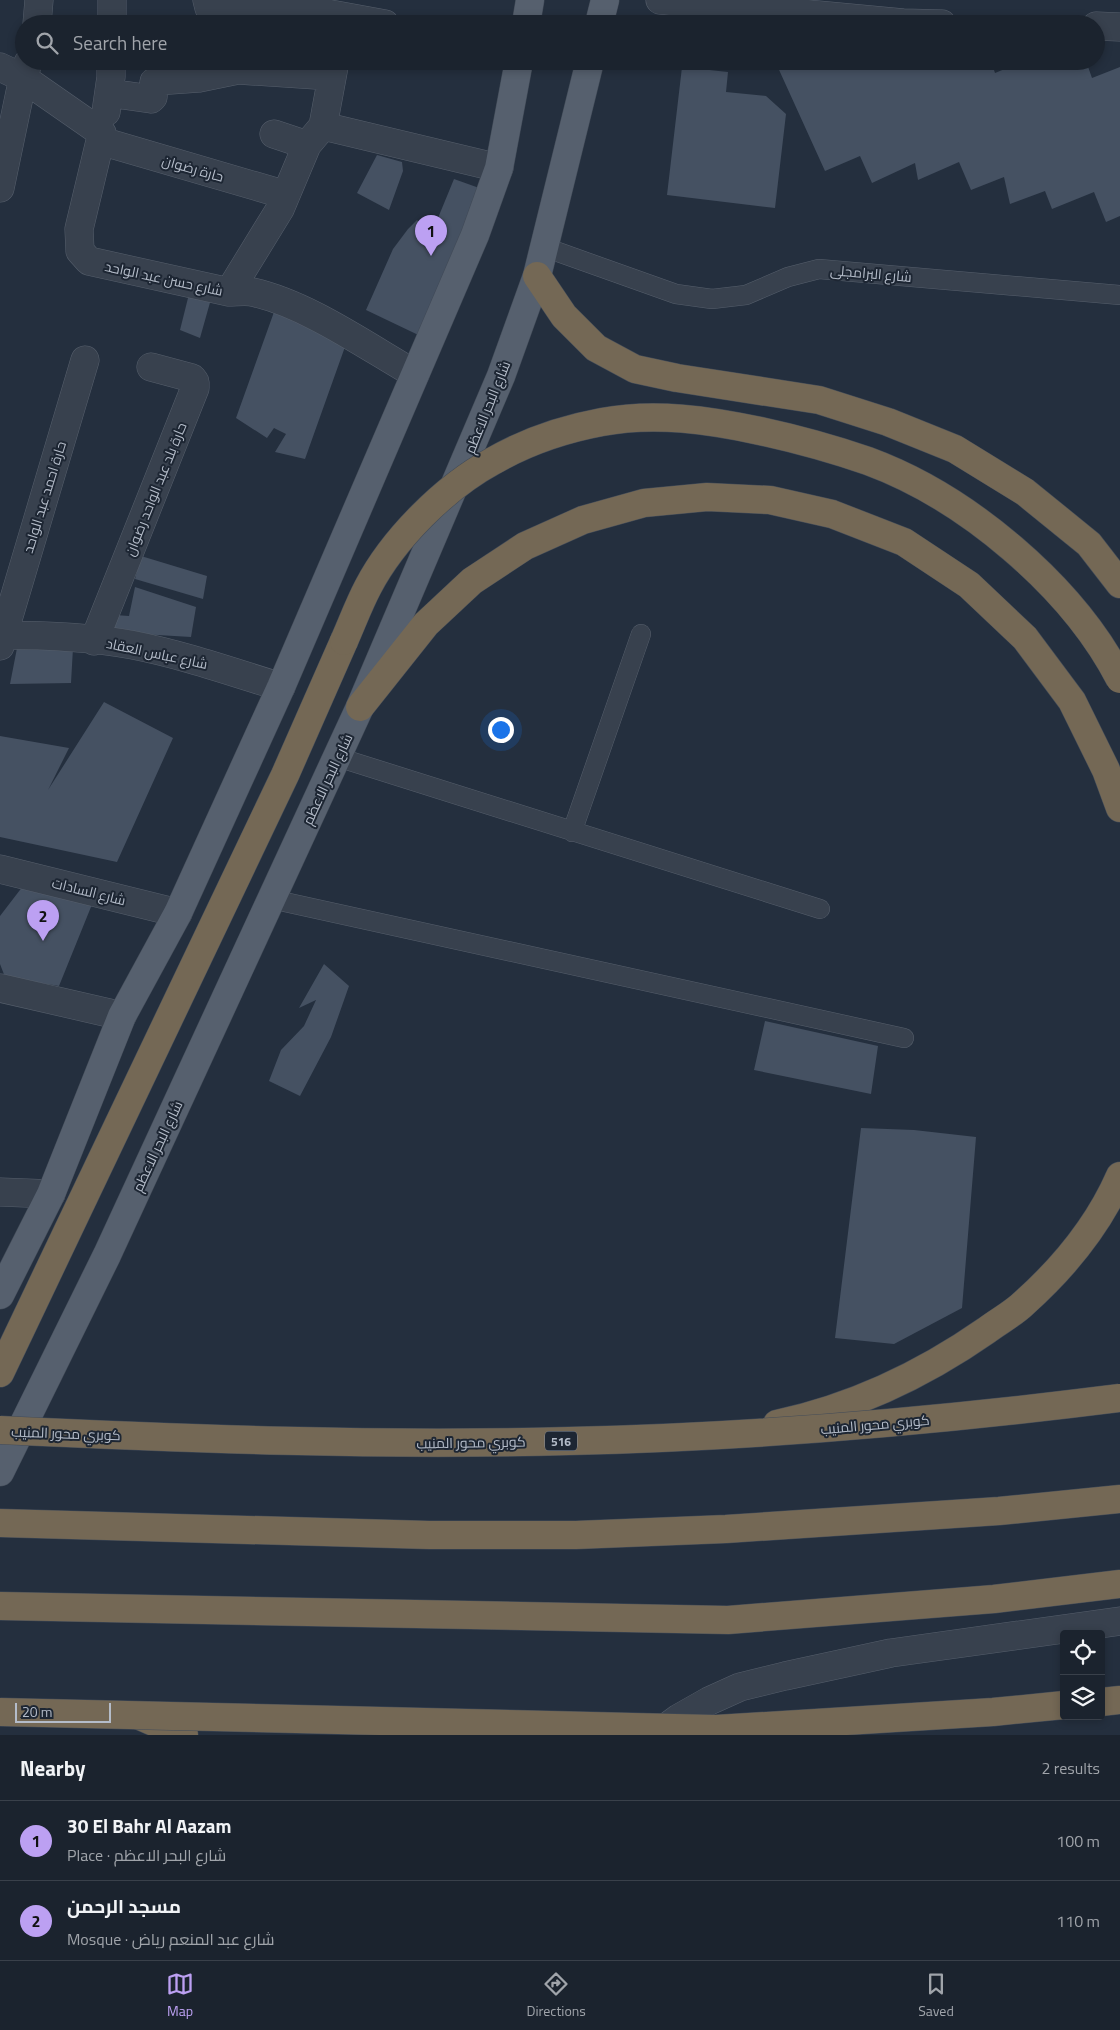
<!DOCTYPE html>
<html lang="en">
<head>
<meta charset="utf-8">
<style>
	body { margin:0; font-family:"Titillium Web",Cairo,sans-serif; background:#282f3a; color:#f1f3f6 }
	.controls { position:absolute; right:15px; bottom:15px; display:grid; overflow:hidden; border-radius:5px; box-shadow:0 2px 8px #0003 }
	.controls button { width:45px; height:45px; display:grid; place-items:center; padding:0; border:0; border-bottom:1px solid #39404a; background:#1b232e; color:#f1f3f6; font:25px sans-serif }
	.scale { position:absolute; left:15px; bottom:12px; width:96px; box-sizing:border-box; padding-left:5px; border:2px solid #b4bcc9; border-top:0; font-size:14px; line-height:18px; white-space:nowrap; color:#b4bcc9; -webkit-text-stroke:4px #1d2633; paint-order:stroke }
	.you { position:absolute; left:500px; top:729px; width:18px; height:18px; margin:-12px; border:4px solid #fff; border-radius:50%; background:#1a73e8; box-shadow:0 0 0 8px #1a73e833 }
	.badge { display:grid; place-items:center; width:32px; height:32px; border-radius:50%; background:#bca0f2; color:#111; font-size:16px; font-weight:700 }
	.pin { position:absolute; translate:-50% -41px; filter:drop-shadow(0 1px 2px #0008) }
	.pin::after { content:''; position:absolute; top:26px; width:18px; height:15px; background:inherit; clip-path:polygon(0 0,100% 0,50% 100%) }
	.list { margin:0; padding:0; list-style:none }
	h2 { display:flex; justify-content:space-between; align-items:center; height:65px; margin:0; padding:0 20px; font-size:21px }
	h2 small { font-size:16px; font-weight:400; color:#a0a4aa }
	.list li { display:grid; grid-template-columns:32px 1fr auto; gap:15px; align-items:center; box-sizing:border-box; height:80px; padding:0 20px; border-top:1px solid #39404a }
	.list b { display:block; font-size:19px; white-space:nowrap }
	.list p { margin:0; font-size:16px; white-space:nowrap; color:#a0a4aa }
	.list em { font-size:16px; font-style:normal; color:#a0a4aa }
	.icon { flex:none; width:28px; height:28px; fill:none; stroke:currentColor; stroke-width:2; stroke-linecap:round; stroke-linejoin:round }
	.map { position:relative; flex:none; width:1120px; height:1735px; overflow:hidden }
	.search { position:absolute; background:#1b232e; box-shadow:0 2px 8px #0003; left:15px; right:15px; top:15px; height:55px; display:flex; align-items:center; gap:12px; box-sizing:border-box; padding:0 18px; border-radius:28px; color:#a0a4aa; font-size:19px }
	.sheet { height:225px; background:#1b232e }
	nav { display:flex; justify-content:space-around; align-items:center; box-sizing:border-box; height:70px; border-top:1px solid #39404a; background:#1b232e; font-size:14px; color:#a0a4aa }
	nav a { display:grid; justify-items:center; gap:2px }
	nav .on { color:#bca0f2 }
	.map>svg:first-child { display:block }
</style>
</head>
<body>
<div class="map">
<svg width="1120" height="1735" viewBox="0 0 1120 1735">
	<rect width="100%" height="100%" fill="#242f3e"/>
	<path fill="#455162" d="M775,61H954L955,64L963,61H991L995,73L1024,61H1034L1038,69L1062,61H1086L1092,78L1120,67V216L1106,222L1094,192L1052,209L1045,191L1010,204L1004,177L971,190L959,162L918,180L915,163L872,183L860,156L825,171Z
		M682,67L728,72L726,92L766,96L786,114L775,208L667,195Z
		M377,155L402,162L403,171L389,210L357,193Z
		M454,179L482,189L460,246L479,262L433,342L366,310L393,249L408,229L417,220L431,235Z
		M189,294L211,299L200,338L180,330Z
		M274,312L346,344L305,459L275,452L286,434L274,428L267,438L236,418Z
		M141,556L207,576L203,599L135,579Z
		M135,587L196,607L191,637L107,632L115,615L129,616Z
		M18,643L73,648L71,683L10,684Z
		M104,702L173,738L117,862L0,837V736L69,748L48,790Z
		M23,886L93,902L59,986L5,977L0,964V916Z
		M324,964L349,986L331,1037L300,1096L269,1081L281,1050L304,1026L316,1000L299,1008Z
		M765,1021L878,1046L871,1094L754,1070Z
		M861,1128L914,1130L976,1137L962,1308L894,1344L835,1338Z"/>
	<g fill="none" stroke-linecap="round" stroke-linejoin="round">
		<defs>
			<path id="lane" d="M544,247L676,294L712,299L746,295L788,277L819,269L1120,295
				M337,757L820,909
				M572,832L641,634
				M271,899L904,1038"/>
			<path id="street" d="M207,0L209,8L211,9L292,7L385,24
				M660,0L903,23L942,24
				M37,24L39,0
				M112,24V0
				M1096,26L1120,27
				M0,67L23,78L102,133L79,229L80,251L89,261L229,292C236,292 245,291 252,292C307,304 366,346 415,374
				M109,93L151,99L153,97L154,82L156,81L199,78L238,70L331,76
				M106,112L111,77V61
				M323,126L499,168
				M274,134L307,145
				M101,141L286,195
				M0,188L23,78L28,63
				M229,292L280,209L307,145L323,126L335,61
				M0,635C44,635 90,637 133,645C184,655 232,672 281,687
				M94,641L195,388V382L192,378L151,367
				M0,646L85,360
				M0,869L178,913
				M0,988L122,1016
				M0,1192L51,1194
				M656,1735L679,1718L709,1701L740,1687L785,1676L891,1653L1120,1621"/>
			<path id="primary" d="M526,24L530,0
				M599,24L605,0
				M0,1295L51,1194L122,1016L178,913L281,687L475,235L499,168L519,61
				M0,1472L107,1255L360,707L501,376L537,276L590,61"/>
			<path id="highway" d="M537,276L564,316L596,348L635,369L677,378L819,400L888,422L955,449L1025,492L1089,544L1120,584
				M360,707L426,624L472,581L525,546L583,520L644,503L707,497L770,500L832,514L904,542L969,585L1025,638L1072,701L1106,770L1120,808
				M0,1373L285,775L344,641
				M777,1424C852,1408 924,1374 987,1330C999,1321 1014,1313 1024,1303C1063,1268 1099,1224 1120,1176
				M0,1523L429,1535H576L726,1529L999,1511L1120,1499
				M0,1606L728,1620L994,1599L1120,1584
				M1101,1702L1120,1700
				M142,1717L184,1735"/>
		</defs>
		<use href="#lane" stroke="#565f6c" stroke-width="20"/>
		<use href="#street" stroke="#565f6c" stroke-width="29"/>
		<use href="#primary" stroke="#414a57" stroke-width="29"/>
		<use href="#highway" stroke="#434c59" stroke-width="29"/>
		<use href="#lane" stroke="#38414e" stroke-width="19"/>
		<use href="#street" stroke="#38414e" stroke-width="28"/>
		<use href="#primary" stroke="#56606e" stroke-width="28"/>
		<use href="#highway" stroke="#746855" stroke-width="28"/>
		<defs>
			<path id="highway-bridge" d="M344,641C352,623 359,604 368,587C393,539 445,487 493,461C526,442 564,429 602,422C655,412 709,420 760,431C797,439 833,449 868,461C966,497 1072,586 1120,679
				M0,1430C190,1439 379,1446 569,1441C754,1437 937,1421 1120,1398
				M0,1712L716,1729L993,1712L1064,1705"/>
		</defs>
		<use href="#highway-bridge" stroke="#434c59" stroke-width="29" stroke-linecap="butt"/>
		<use href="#highway-bridge" stroke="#746855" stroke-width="28"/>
	</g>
	<g text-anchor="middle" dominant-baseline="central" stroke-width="4" stroke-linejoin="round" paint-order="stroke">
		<rect fill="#1d2633" stroke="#878f9c" stroke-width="1" x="545" y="1431.5" width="32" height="19" rx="4"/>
		<g font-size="12" font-weight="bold" fill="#b4bcc9">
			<text x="561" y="1441">516</text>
		</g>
		<g font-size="14" fill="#b4bcc9" stroke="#1d2633">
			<text transform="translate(193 168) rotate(16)">حارة رضوان</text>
			<text transform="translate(871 273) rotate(5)">شارع البرامجلى</text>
			<text transform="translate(164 278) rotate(12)">شارع حسن عبد الواحد</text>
			<text transform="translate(487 407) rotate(-68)">شارع البحر الاعظم</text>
			<text transform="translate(155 489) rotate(-68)">حارة بلد عبد الواحد رضوان</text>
			<text transform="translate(44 497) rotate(-73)">حارة احمد عبد الواحد</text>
			<text transform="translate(157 653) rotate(12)">شارع عباس العقاد</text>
			<text transform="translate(327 779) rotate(-65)">شارع البحر الاعظم</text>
			<text transform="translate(89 891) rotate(14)">شارع السادات</text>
			<text transform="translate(157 1146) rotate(-65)">شارع البحر الاعظم</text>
			<text transform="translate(875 1424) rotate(-5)">كوبري محور المنيب</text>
			<text transform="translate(66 1433) rotate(2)">كوبري محور المنيب</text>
			<text transform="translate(471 1442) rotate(-1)">كوبري محور المنيب</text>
		</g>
	</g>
</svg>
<div class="controls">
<button><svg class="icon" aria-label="locate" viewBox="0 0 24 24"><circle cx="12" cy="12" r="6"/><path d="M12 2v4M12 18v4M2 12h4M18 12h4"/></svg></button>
<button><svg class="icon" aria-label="layers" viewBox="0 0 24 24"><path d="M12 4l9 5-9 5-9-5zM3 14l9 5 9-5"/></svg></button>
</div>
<div class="scale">20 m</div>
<div class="you"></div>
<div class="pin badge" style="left:431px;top:256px">1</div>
<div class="pin badge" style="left:43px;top:941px">2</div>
<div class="search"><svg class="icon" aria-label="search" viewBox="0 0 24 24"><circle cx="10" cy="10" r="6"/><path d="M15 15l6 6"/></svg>Search here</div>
</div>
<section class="sheet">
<h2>Nearby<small>2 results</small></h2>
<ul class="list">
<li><span class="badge">1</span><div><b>30 El Bahr Al Aazam</b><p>Place · شارع البحر الاعظم</p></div><em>100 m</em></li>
<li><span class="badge">2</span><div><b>مسجد الرحمن</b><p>Mosque · شارع عبد المنعم رياض</p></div><em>110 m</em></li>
</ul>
</section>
<nav>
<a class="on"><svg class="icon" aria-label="map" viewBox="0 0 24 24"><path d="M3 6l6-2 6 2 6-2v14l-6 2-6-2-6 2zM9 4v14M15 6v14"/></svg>Map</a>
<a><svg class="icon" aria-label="directions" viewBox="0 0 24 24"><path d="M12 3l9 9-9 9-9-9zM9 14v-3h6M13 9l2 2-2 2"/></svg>Directions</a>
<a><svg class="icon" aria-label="saved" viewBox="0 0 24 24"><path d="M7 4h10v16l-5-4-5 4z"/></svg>Saved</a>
</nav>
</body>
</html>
